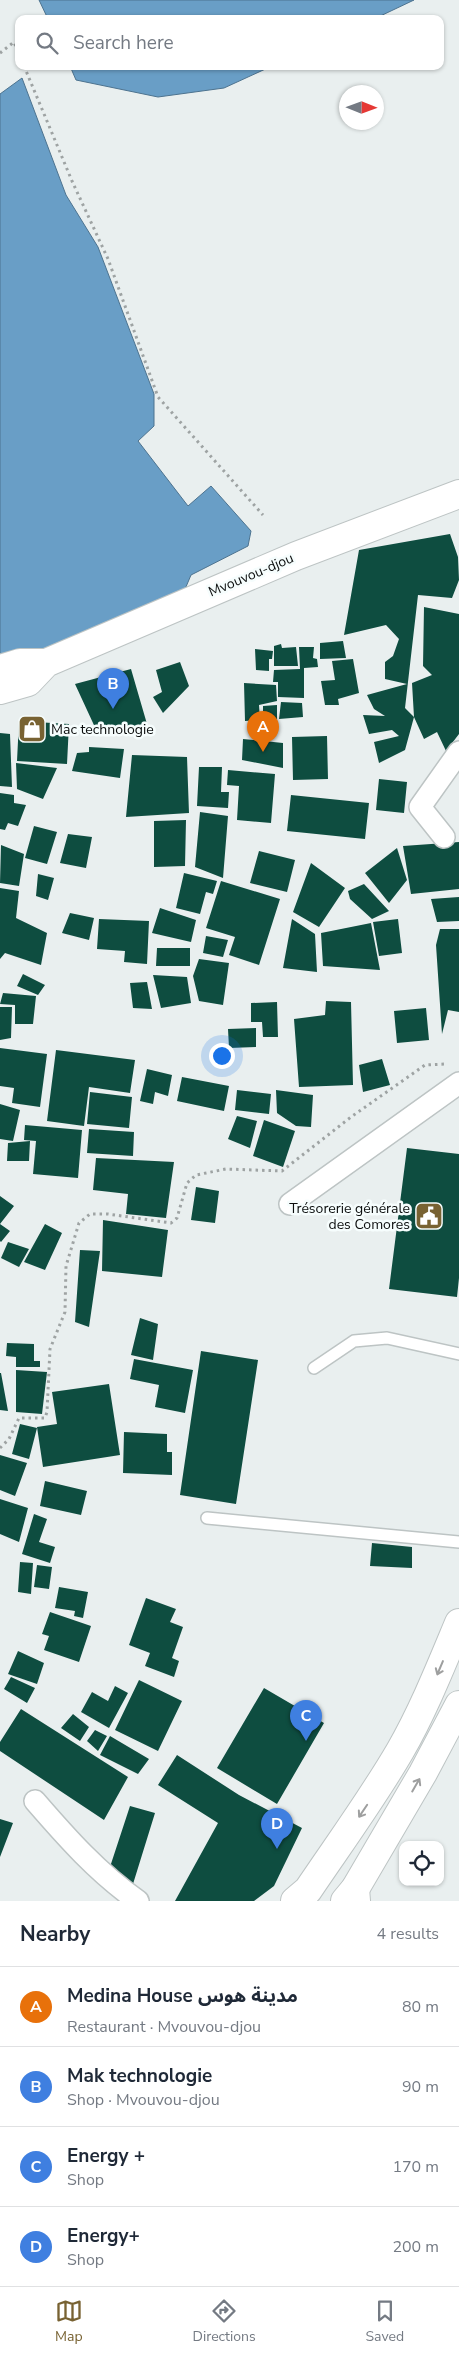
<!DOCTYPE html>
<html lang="en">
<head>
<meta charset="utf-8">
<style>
	body { margin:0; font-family:"Nunito Sans","Noto Sans Arabic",sans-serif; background:#f2f2f3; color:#1f2937 }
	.controls { position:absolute; right:15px; bottom:15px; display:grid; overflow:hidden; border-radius:10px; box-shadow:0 1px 4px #0004 }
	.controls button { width:45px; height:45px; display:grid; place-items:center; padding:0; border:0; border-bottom:1px solid #e0e1e3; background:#fff; color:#1f2937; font:25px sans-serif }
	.compass { position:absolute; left:339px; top:85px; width:45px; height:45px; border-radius:50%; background:#fff; box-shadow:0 1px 4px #0004; rotate:91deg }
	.you { position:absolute; left:221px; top:1055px; width:18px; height:18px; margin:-12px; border:4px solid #fff; border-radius:50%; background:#1a73e8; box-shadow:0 0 0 8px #1a73e833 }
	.badge { display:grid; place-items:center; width:32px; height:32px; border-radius:50%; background:#786232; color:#fff; font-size:16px; font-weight:700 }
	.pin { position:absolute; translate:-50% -41px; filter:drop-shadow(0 1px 2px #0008) }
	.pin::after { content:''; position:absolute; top:26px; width:18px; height:15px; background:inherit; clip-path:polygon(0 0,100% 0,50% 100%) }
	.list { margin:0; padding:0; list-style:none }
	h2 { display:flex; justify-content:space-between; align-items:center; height:65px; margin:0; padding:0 20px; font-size:21px }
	h2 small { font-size:16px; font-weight:400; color:#747a83 }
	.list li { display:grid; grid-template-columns:32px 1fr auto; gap:15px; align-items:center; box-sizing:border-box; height:80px; padding:0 20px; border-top:1px solid #e0e1e3 }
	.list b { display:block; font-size:19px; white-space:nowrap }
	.list p { margin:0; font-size:16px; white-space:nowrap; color:#747a83 }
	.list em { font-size:16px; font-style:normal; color:#747a83 }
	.icon { flex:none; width:28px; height:28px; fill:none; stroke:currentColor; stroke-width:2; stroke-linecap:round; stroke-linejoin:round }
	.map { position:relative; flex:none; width:459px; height:1901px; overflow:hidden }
	.search { position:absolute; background:#fff; box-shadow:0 1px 4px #0004; left:15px; right:15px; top:15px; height:55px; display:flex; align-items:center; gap:12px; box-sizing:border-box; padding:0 18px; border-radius:10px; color:#747a83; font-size:19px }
	.sheet { height:385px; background:#fff }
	nav { display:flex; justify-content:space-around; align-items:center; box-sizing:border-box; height:70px; border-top:1px solid #e0e1e3; background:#fff; font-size:14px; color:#747a83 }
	nav a { display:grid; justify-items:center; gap:2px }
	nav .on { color:#786232 }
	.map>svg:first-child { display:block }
</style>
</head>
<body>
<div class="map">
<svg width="459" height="1901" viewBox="0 0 459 1901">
	<rect width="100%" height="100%" fill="#e9efef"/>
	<path fill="#699ec6" stroke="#4d738f" d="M39,0H414L374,19H48Z
		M70,66H272L224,88L158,97L76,80Z
		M22,78L66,195L98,247L154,394V426L138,441L188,506L211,486L251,531L248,546L191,575L180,601L73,649L0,661V94Z"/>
	<path fill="#0e4d40" d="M450,534L458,557L459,580L452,598L418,595L405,708L414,717L412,683L432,675L423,666L424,607L459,614V734L446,751L437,732L424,739L414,717L405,750L379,763L374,742L399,736L392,730L369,734L363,715L385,716L374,709L367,695L407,684L385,679V662L393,656L399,639L386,625L344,635L359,550Z
		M343,641L346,658L320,659V643Z
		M281,644L282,648L296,647L298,666H274V646Z
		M299,647H314L313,658L317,659L318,667L304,668V698L278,697V682H273L274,670L300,669Z
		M255,649L273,651L272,659H269V671L256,670Z
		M353,659L359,693L338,699L339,705H325L321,681L335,680L332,661Z
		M180,662L189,686L163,713L153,697L162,692L156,670Z
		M131,669L147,724L99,736L75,684Z
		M244,683L276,685L277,701L259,705L260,720L245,721Z
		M281,702L302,703L303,717L279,719Z
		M277,705V719H263V706Z
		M19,721L69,724L67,764L17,761Z
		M0,733L10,734L12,787L0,786Z
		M327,736L328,779L293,780L292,737Z
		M243,739L283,743V768L242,760Z
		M89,747L124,749L120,778L72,771L77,753L89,752Z
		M132,755L187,757L189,813L126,817Z
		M16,763L57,768L43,799L17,789Z
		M199,767H222L221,792H229L228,808L197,806Z
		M228,770L275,774L271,823L237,820L239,786L227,785Z
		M379,779L407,782L404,813L376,810Z
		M0,793L14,795V803L26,805L18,826L8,823L5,830L0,829Z
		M291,795L369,803L365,839L287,831Z
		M200,812L228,816L223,878L195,867Z
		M186,820L185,866L154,867V821Z
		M34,826L57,832L47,864L25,858Z
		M68,834L92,837L86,868L60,863Z
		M459,842V889L411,894L403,846Z
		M1,845L24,854L19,886L0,883Z
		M397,848L407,880L389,903L365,873Z
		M259,851L295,860L287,892L250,883Z
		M311,863L345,888L319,927L293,912Z
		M184,873L217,881L213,894L206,892L200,914L176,908Z
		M38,874L54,878L48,900L36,896Z
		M221,881L280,899L259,965L229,955L235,937L206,928Z
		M364,884L389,911L372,919L350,899L348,891Z
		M0,888L19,891L16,918L47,933L41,965L5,953L0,959Z
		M459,897V921L437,922L431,899Z
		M160,908L196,920L191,942L152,933Z
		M70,913L94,918L89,940L62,933Z
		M99,919L149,921L147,964L124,962L125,951L97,949Z
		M292,919L315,934L317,972L283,968Z
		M398,919L402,953L379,956L373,922Z
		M371,923L380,970L323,966L321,933Z
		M440,929H459V1012L448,1010L442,1034L436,945Z
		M206,936L228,940L223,957L203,953Z
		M157,948H190V966H156Z
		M199,959L229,963L223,1005L199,1001L193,976Z
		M23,974L45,985L38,995L17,986Z
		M153,975L187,977L191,1003L161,1008Z
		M147,982L152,1009L133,1008L130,983Z
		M3,993L36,996L33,1024H15V1005L0,1004Z
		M326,1001L351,1002L353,1085L299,1087L294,1019L325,1015Z
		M277,1002L278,1037H263L262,1022H251V1003Z
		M0,1007H12L11,1038L0,1040Z
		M426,1008L429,1040L397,1043L394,1011Z
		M256,1028V1047L229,1048L228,1029Z
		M0,1048L47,1054L40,1107L12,1103L14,1088L0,1086Z
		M56,1050L135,1060L130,1093L89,1087L84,1126L47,1121Z
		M382,1059L390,1085L363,1092L359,1065Z
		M147,1069L172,1075L168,1096L155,1092L153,1104L140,1101Z
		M182,1077L229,1086L224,1111L177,1101Z
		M237,1090L271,1094L269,1114L235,1110Z
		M276,1090L313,1095L311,1127L296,1126L277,1113Z
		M90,1092L132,1097L129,1128L87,1124Z
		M0,1104L20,1110L13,1141L0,1139Z
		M237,1116L257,1121L250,1148L228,1139Z
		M264,1120L295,1131L283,1167L253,1156Z
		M25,1125L82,1130L78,1178L33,1174L36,1141L24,1140Z
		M89,1129L134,1132L133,1156L87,1153Z
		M30,1141L29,1161H7L8,1143Z
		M407,1148L459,1154V1278L457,1297L389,1289Z
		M96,1158L174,1162L166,1218L126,1214L128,1194L93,1190Z
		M196,1187L219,1191L215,1223L191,1220Z
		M0,1196L14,1206L0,1224L10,1231L1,1242L0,1241Z
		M103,1220L168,1230L162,1277L102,1271Z
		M45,1224L62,1233L45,1270L24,1262Z
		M8,1242L29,1249L19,1267L1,1258Z
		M80,1250L100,1251L89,1327L75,1322Z
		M140,1318L158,1324L153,1360L131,1355Z
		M7,1343L34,1344V1361H40V1367H16V1357L6,1356Z
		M201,1351L258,1360L236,1504L180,1495Z
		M134,1359L193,1370L185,1413L155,1407L159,1385L130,1379Z
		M16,1370L47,1372L42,1414L16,1412Z
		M0,1373H1L8,1411L0,1410Z
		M109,1384L120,1455L43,1467L37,1427L57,1424L52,1392Z
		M20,1424L37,1428L29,1459L12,1454Z
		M124,1432L167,1434V1452H172V1475L123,1473Z
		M0,1455L27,1463L15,1496L0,1490Z
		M45,1481L87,1491L81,1515L40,1506Z
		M0,1499L28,1508L19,1542L0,1534Z
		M34,1514L47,1519L39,1542L55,1547L50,1563L22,1554Z
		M372,1543L412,1547V1568L370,1566Z
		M20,1562L33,1563L31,1594L18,1592Z
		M37,1565L52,1567L49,1589L34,1587Z
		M59,1587L88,1592L83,1618L74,1616L75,1611L55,1608Z
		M146,1598L176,1609L170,1622L183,1627L172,1658L179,1661L174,1677L145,1666L150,1653L129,1645Z
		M50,1612L91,1626L79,1662L44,1650L49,1636L42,1634Z
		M18,1651L44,1663L37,1684L8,1674Z
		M11,1677L35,1688L27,1703L4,1689Z
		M139,1680L182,1701L158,1751L115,1730Z
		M115,1686L128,1693L109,1728L81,1712L92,1692L108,1701Z
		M264,1688L324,1723L277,1804L217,1768Z
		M21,1709L128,1777L104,1820L0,1751V1742Z
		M73,1714L89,1727L80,1741L61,1728Z
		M95,1730L107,1736L98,1751L87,1741Z
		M110,1736L149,1759L138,1774L100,1755Z
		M177,1755L239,1795L302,1828L274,1886L254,1901H175L218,1823L158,1785Z
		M130,1806L155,1813L133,1884L108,1873Z
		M0,1819L13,1823L0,1857Z"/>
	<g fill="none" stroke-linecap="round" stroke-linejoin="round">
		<defs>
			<path id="service" d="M314,1368L354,1341L387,1338L459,1354
				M207,1518L459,1542"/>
			<path id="minor" d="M444,837L420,807L459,752
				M290,1204L459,1083
				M35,1801C67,1838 98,1873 138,1901"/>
			<path id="secondary" d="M0,669L20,663H46
				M0,690L28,682L46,663L296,556L459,494
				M295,1901L308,1890C339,1844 372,1799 400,1751C423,1711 441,1666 459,1623
				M345,1901L355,1889L423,1773L459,1705"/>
			<path id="primary" d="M355,1889L356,1901"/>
		</defs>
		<use href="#service" stroke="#bdc4c4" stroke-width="14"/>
		<use href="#minor" stroke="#bdc4c4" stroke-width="24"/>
		<use href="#secondary" stroke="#bdc4c4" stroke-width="30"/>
		<use href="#primary" stroke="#bdc4c4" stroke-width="30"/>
		<path stroke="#9ea3a3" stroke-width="3" stroke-dasharray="2.5 4" stroke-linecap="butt" d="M0,53L14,42L19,54
			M24,66L72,181L108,259L158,397L263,515
			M0,1448L9,1439L19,1418H45L47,1412L50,1349L65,1312L66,1266L79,1223L90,1214H108L171,1223L177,1218L187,1183L196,1175L226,1169L282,1171L351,1117L425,1065L445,1064"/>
		<use href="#service" stroke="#fff" stroke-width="11"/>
		<use href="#minor" stroke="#fff" stroke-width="21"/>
		<use href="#secondary" stroke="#fff" stroke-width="28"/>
		<use href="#primary" stroke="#fff" stroke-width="28"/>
	</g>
	<defs><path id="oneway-shaft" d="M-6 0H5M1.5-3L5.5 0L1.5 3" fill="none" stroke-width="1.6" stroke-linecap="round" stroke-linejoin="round" transform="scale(1.25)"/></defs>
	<g stroke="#9e9f9f">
		<use href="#oneway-shaft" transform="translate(440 1668) rotate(113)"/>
		<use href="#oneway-shaft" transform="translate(416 1785) rotate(-60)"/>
		<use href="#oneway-shaft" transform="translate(363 1811) rotate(124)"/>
	</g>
	<defs>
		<symbol id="shop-square" viewBox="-11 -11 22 22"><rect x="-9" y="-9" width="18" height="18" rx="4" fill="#786232" stroke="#f6fdfd"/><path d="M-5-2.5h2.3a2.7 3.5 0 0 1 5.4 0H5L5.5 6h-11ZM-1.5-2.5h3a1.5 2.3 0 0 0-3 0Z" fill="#fff"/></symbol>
		<symbol id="civic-square" viewBox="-11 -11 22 22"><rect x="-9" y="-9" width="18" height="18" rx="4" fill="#786232" stroke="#f6fdfd"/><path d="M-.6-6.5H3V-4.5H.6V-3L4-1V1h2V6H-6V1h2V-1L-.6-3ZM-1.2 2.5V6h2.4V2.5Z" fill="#fff"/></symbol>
	</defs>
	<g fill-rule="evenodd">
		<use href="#shop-square" x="16" y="713" width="32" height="32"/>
		<use href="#civic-square" x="413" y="1200" width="32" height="32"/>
	</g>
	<g text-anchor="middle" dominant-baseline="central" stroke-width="5" stroke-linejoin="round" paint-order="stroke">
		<g font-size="14" fill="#0c0e0e" stroke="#f6fdfd">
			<text transform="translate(251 575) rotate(-23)">Mvouvou-djou</text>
		</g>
		<g font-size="14" fill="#0c0e0e" stroke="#f6fdfd" text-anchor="start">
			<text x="51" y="729">Mac technologie</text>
			<text x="410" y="1208" text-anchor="end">Trésorerie générale<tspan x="410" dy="16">des Comores</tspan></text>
		</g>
	</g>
</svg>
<div class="controls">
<button><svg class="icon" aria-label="locate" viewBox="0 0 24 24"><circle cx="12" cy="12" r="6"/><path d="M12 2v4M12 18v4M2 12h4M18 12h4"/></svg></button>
</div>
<svg class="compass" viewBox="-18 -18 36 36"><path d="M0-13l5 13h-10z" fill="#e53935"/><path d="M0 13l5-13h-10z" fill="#747a83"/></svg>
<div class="you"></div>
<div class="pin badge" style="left:263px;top:752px;background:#e8710a">A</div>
<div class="pin badge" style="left:113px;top:709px;background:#3f7fe0">B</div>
<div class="pin badge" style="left:306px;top:1741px;background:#3f7fe0">C</div>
<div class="pin badge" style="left:277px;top:1849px;background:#3f7fe0">D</div>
<div class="search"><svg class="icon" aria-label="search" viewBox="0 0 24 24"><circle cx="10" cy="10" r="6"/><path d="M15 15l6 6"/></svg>Search here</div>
</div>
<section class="sheet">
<h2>Nearby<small>4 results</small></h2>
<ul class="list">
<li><span class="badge" style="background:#e8710a">A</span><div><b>Medina House مدينة هوس</b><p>Restaurant · Mvouvou-djou</p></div><em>80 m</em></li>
<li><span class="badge" style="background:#3f7fe0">B</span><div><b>Mak technologie</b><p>Shop · Mvouvou-djou</p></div><em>90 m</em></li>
<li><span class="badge" style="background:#3f7fe0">C</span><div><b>Energy +</b><p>Shop</p></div><em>170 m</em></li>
<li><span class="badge" style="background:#3f7fe0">D</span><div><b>Energy+</b><p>Shop</p></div><em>200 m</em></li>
</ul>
</section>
<nav>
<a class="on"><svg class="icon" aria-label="map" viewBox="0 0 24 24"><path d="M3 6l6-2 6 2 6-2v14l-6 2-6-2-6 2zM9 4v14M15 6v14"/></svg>Map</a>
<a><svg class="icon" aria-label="directions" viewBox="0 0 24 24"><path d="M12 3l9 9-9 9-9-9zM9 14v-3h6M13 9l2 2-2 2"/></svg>Directions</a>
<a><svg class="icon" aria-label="saved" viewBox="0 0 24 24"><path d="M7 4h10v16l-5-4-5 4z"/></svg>Saved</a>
</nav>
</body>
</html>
